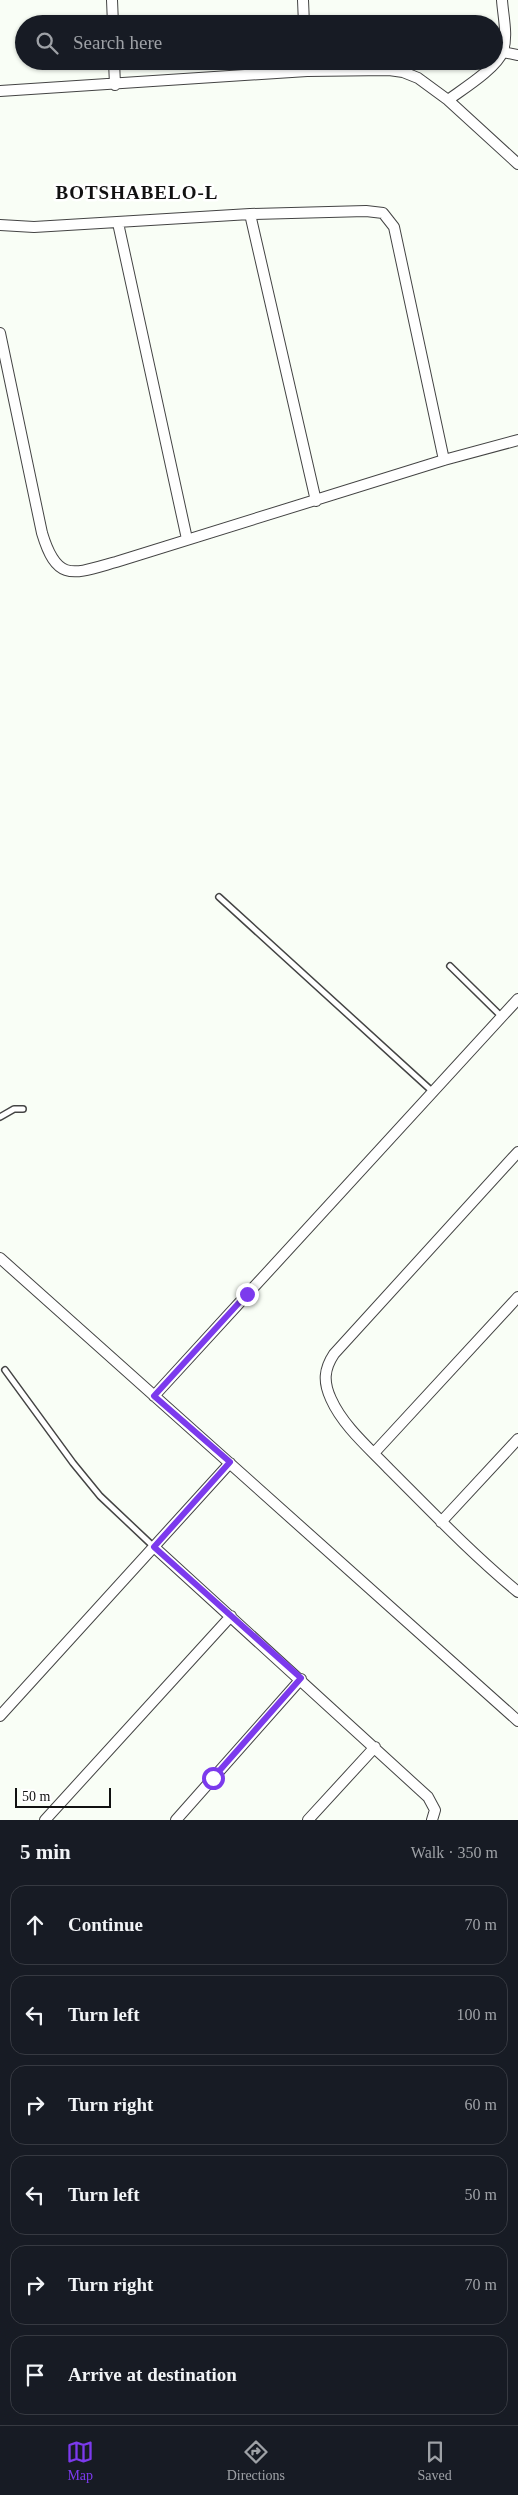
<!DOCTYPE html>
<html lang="en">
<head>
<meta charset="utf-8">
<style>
	body { margin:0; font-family:"Times New Roman",serif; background:#20242c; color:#f1f3f6 }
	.scale { position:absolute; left:15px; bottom:12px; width:96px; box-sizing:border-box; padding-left:5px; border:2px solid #111; border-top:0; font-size:14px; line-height:18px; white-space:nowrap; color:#111; -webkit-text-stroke:4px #fff; paint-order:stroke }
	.stop { position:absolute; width:15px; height:15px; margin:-11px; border:4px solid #7c3aed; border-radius:50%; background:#fff }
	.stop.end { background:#7c3aed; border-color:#fff; box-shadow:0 1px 5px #0008 }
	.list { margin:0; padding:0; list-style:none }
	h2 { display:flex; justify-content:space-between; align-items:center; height:65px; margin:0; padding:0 20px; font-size:21px }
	h2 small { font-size:16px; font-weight:400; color:#9ea1a6 }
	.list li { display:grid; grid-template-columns:32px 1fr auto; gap:15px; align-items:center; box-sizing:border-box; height:80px; margin:0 10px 10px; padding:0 10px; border:1px solid #363941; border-radius:15px }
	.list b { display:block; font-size:19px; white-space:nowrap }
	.list em { font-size:16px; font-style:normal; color:#9ea1a6 }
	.icon { flex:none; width:28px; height:28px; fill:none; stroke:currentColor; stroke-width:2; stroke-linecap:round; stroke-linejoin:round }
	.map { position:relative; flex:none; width:518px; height:1820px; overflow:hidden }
	.search { position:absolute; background:#171b24; box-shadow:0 1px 4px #0004; left:15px; right:15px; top:15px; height:55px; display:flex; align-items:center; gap:12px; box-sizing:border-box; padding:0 18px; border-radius:28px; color:#9ea1a6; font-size:19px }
	.sheet { height:605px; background:#171b24 }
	nav { display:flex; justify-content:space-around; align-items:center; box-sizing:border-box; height:70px; border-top:1px solid #363941; background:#171b24; font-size:14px; color:#9ea1a6 }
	nav a { display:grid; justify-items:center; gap:2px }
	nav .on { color:#7c3aed }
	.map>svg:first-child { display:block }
</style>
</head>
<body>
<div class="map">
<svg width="518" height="1820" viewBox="0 0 518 1820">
	<rect width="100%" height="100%" fill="#f9fef6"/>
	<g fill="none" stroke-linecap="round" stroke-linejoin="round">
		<defs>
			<path id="lane" d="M219,897L433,1092
				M450,966L501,1016
				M0,1117L14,1109H23
				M5,1370L73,1463L100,1496L154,1547"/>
			<path id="street" d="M112,0L113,24
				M303,0L304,24
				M503,52L518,55
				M114,61L115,85
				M306,61L307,71
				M0,91L307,71L389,70L403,72L418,78L448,100L518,164
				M448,100C463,89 497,68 503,51C508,35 503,16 502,0
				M250,214L316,501
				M118,223L187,539
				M0,225L34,227L250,214L366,211L383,213L394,227L444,460
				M0,333L42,533C57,583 73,574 116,562L444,460L518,440
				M518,1152L334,1354C324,1369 323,1382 331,1399C343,1426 369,1448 389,1469C431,1511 472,1554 518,1592
				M0,1258L518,1721
				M154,1396L518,999
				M374,1453L518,1297
				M441,1522L518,1439
				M154,1547L428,1797L435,1810L432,1820
				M0,1716L230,1463
				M45,1820L231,1616
				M176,1820L301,1679
				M308,1820L375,1747"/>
		</defs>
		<use href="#lane" stroke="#444" stroke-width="8"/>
		<use href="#street" stroke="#444" stroke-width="12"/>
		<use href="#lane" stroke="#fff" stroke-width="5"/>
		<use href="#street" stroke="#fff" stroke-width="10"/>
	</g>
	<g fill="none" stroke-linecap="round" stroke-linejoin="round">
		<path stroke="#7c3aed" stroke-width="6" d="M213,1778L301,1678L154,1547L230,1462L154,1396L247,1294"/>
	</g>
	<g text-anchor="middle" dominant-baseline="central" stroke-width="5" stroke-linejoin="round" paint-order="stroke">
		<g font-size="19" font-weight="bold" letter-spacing="1" fill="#111" stroke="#fff">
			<text x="137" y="192">BOTSHABELO-L</text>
		</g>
	</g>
</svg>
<div class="scale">50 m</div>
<div class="stop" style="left:213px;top:1778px"></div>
<div class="stop end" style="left:247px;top:1294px"></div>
<div class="search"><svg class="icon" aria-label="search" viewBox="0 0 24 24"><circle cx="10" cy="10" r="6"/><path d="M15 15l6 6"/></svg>Search here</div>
</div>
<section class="sheet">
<h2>5 min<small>Walk · 350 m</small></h2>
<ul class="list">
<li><svg class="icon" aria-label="ahead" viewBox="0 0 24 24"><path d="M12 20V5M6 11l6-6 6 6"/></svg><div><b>Continue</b></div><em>70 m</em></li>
<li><svg class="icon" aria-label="left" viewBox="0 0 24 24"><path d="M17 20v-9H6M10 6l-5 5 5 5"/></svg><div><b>Turn left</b></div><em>100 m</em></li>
<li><svg class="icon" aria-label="right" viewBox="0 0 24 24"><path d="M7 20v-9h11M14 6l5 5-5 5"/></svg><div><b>Turn right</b></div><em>60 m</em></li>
<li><svg class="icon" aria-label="left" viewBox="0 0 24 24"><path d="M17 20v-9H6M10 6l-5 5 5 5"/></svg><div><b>Turn left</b></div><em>50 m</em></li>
<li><svg class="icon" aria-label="right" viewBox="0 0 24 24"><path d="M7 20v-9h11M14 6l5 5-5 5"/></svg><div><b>Turn right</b></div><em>70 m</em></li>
<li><svg class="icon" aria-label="arrive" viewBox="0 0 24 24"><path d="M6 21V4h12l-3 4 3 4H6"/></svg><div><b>Arrive at destination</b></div></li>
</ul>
</section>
<nav>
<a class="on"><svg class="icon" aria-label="map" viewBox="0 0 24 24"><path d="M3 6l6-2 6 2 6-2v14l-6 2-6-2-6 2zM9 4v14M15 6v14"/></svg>Map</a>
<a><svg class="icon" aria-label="directions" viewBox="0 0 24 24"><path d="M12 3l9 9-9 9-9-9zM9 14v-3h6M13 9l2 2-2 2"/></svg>Directions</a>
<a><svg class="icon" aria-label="saved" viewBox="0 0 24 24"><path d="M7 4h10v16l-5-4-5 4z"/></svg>Saved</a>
</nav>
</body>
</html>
